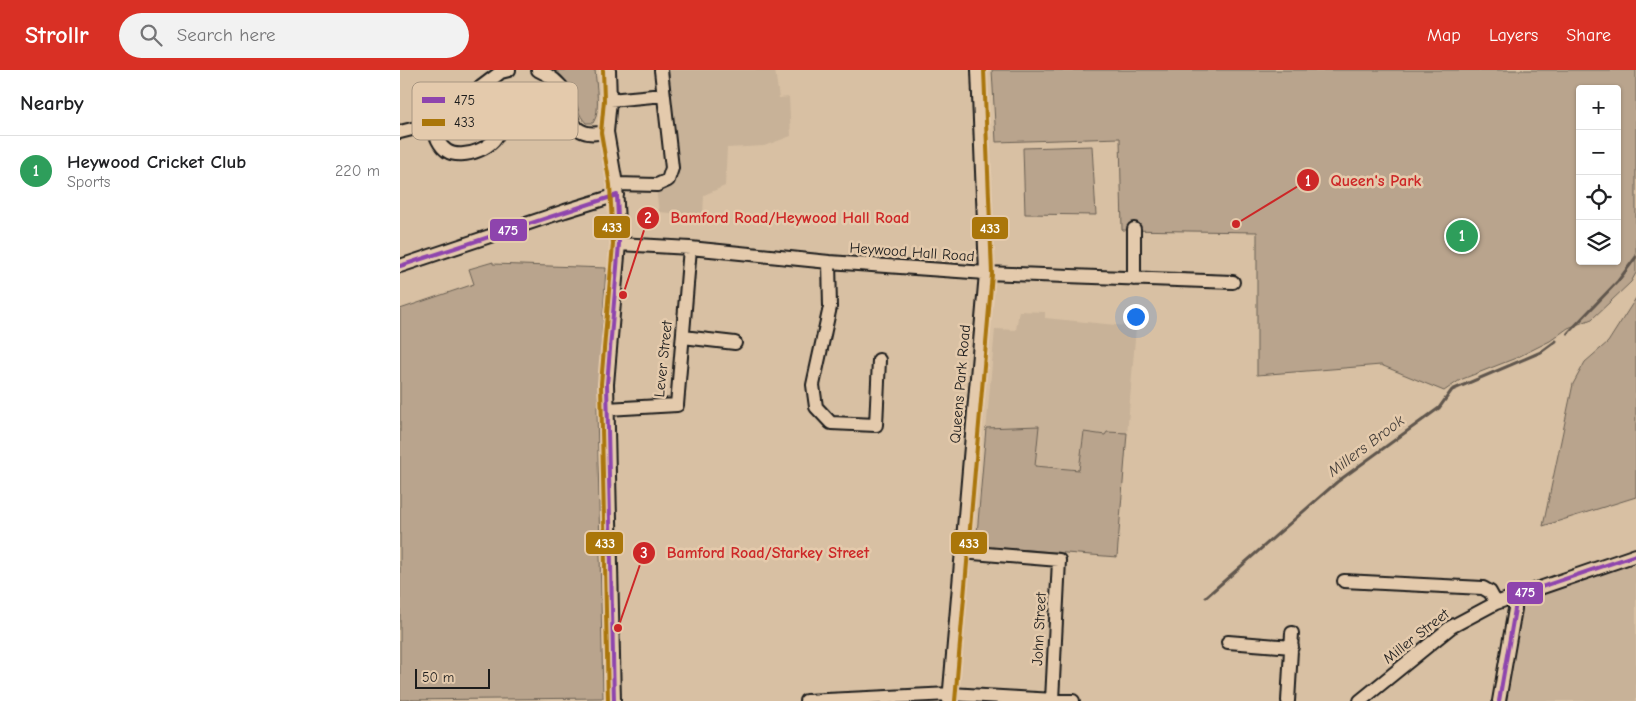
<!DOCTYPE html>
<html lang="en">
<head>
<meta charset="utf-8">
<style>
	body { margin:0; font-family:"Comic Neue",sans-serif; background:#f2f2f2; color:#202124 }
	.controls { position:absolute; right:15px; top:15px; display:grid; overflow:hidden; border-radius:5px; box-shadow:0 1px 4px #0004 }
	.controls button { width:45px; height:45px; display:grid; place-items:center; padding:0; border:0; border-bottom:1px solid #e0e0e0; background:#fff; color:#202124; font:25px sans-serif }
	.scale { position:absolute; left:15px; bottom:12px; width:75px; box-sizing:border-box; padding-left:5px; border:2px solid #1c1c1c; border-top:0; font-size:14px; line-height:18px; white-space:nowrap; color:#1c1c1c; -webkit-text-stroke:4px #e4caac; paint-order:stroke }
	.you { position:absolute; left:735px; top:246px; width:18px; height:18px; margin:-12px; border:4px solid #fff; border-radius:50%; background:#1a73e8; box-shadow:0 0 0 8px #1a73e833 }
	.badge { display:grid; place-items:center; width:32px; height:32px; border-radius:50%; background:#d93025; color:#fff; font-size:16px; font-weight:700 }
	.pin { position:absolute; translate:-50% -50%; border:2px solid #fff; box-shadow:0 1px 5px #0006 }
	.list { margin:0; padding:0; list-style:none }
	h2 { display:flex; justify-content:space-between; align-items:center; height:65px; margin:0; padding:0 20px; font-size:21px }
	h2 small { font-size:16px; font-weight:400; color:#757577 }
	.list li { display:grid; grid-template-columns:32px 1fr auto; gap:15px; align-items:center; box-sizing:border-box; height:70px; padding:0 20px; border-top:1px solid #e0e0e0 }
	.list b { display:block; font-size:19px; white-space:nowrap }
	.list p { margin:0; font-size:16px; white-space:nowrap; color:#757577 }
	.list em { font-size:16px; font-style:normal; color:#757577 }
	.icon { flex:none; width:28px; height:28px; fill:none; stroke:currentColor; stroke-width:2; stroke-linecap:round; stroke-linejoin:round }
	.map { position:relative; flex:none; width:1236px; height:631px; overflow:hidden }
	header { display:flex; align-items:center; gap:30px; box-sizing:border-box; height:70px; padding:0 25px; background:#d93025; color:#fff }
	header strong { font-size:24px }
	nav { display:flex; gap:28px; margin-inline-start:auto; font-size:18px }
	.search { width:350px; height:45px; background:#f2f2f2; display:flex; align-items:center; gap:12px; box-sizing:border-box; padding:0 18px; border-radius:28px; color:#757577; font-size:19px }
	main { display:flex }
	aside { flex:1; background:#fff }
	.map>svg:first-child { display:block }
</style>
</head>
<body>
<header>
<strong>Strollr</strong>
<div class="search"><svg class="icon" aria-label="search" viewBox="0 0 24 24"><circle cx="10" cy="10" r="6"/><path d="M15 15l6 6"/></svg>Search here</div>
<nav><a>Map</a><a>Layers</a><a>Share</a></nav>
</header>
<main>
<aside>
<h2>Nearby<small></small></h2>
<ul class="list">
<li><span class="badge" style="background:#2e9e5b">1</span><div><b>Heywood Cricket Club</b><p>Sports</p></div><em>220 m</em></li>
</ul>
</aside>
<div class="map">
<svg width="1236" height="631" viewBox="0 0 1236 631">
	<rect width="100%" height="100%" fill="#d8c0a3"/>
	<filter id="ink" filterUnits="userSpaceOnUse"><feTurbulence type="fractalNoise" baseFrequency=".02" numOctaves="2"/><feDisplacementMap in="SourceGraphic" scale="10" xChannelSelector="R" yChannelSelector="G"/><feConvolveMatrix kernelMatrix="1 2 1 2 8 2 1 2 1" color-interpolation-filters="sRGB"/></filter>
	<g filter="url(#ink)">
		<path fill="#c8b298" d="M264,0H375L379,28L389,27L391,66L364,76L327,78L325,116L304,125L303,146L259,142L256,119L275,113V99Z
			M619,241L645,242V248L736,257L717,487L576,476L595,259L616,260Z
			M1236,491V631H1102L1123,530Z"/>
		<path fill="#b9a48d" stroke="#6a6054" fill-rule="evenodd" d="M155,0H195C196,13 201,42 193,53H186C177,43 179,39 175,27C171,17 163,6 155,0Z
			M592,0H1236V203L1231,212L1192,249L1168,258L1150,271L1116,288L1060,310L1044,321L981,295L857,305V162L722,160L720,68L596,72ZM1180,19H1217V191H1180Z
			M692,76L696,145L625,144L623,78Z
			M93,192V194L206,198L197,338L203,628L0,630V239L74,214L69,199Z
			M1236,228V427L1143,456L1173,314L1185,292L1208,272Z
			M639,356L635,396L679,400L684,362L705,365L707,362L727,363L717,487L576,476L586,358Z"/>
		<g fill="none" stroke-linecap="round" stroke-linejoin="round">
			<path stroke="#60574d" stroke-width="3" d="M1168,263L1218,211L1236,187
				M806,527L937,412L1039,338L1052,320L1141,282L1156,271"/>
			<defs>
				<path id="minor" d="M138,0C149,5 159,12 165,22C172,35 167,57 184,62C191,65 200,63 207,62
					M209,0L210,30L207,62L216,114L219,174L207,314L214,631
					M210,30L264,25
					M32,54C35,63 38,75 47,81C62,91 100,77 99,57C98,43 84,30 77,20
					M0,62L32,54L101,2L109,0
					M216,114L257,115L268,110L272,98L261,0
					M219,174L290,178L429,192L586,203L833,212
					M429,192L430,237L413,315L416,337L431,353L476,355L479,290
					M0,196L165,141L217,125
					M734,209V159
					M283,267L335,273
					M207,339L277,335L290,178
					M561,482L659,490L652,630
					M944,511L1083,518L1090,522L1096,533
					M828,572L892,577
					M406,631L550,624L673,631
					M549,631L586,203L578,0
					M888,631L892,563
					M960,631L1051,557L1096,533L1236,485
					M1099,631L1115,539V526"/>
			</defs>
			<use href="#minor" stroke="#1c1c1c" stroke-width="16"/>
			<use href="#minor" stroke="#e4caac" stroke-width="12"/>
			<defs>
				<path id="bus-1" d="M0,196L217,125
					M214,631L207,314L219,174L217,125
					M1099,631L1115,539V526L1236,485"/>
				<path id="bus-2" d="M203,0L204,30L201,63L210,115L213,174L201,314L208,631
					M555,631L592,204L584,0"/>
			</defs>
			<use href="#bus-1" stroke="#e4caac" stroke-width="8"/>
			<use href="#bus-2" stroke="#e4caac" stroke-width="8"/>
			<use href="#bus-1" stroke="#8e44ad" stroke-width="4"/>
			<use href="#bus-2" stroke="#aa760a" stroke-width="4"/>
		</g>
	</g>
	<g text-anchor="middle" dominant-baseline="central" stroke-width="5" stroke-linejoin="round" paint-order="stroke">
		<g font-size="15" fill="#1c1c1c" stroke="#e4caac">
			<text transform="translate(512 182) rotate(4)">Heywood Hall Road</text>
			<text transform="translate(263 289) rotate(-84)">Lever Street</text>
			<text transform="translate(560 314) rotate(-85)">Queens Park Road</text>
			<text transform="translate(639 559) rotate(-87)">John Street</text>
			<text transform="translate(1016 566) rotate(-38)">Miller Street</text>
		</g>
		<g font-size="16" font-style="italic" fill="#443e39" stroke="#e4caac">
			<text transform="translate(966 376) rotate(-37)">Millers Brook</text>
		</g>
	</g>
	<rect x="12" y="12" width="166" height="58" rx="8" fill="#e4caac" stroke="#a89681" stroke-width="1"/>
	<rect x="22" y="27" width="23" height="6" fill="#8e44ad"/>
	<rect x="22" y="49" width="23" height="7" fill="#aa760a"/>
	<g font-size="14" fill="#1c1c1c">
		<text x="54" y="35">475</text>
		<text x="54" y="57">433</text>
	</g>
	<path fill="none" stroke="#cd2727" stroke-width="2" d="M836 154L908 110M223 225L248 148M218 558L244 483"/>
	<g fill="#cd2727" stroke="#e4caac" stroke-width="2">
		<circle cx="836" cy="154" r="5"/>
		<circle cx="223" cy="225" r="5"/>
		<circle cx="218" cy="558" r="5"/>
		<circle cx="908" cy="110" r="12"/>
		<circle cx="248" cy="148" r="12"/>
		<circle cx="244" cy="483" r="12"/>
	</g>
	<g font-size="15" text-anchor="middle" font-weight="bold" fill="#fff">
		<text x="908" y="116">1</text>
		<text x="248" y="153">2</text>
		<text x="244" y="488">3</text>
	</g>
	<g font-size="16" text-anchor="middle" font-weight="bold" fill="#cd2727" stroke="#e4caac" stroke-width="5" stroke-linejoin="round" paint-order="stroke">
		<text x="976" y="116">Queen's Park</text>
		<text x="390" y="153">Bamford Road/Heywood Hall Road</text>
		<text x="368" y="488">Bamford Road/Starkey Street</text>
	</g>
	<g stroke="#e4caac" stroke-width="2">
		<rect x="193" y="145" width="38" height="24" rx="5" fill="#aa760a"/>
		<rect x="571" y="146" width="38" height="24" rx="5" fill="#aa760a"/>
		<rect x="89" y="148" width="39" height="24" rx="5" fill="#8e44ad"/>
		<rect x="185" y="461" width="39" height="24" rx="5" fill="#aa760a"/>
		<rect x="550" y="461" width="38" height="24" rx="5" fill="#aa760a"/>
		<rect x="1106" y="511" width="38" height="24" rx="5" fill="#8e44ad"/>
	</g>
	<g font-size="14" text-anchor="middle" font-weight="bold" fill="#fff">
		<text x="212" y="162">433</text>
		<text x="590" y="163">433</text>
		<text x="108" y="165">475</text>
		<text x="205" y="478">433</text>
		<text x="569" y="478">433</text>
		<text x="1125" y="527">475</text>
	</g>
</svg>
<div class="controls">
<button>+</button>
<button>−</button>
<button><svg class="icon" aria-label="locate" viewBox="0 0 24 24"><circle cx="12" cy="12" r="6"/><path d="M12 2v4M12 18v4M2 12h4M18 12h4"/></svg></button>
<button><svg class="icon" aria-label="layers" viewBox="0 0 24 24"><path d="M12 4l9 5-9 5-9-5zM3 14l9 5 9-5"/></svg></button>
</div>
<div class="scale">50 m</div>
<div class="you"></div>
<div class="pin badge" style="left:1062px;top:166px;background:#2e9e5b">1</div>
</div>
</main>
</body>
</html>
